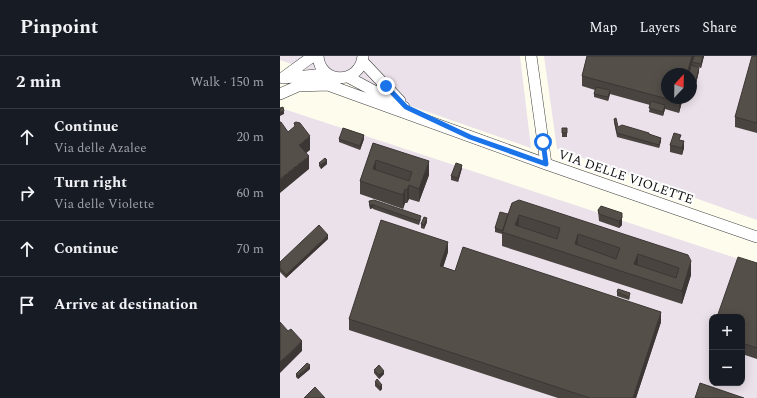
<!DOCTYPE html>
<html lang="en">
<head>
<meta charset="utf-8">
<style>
	body { margin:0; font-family:Spectral,serif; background:#242831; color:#f1f3f6 }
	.controls { position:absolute; right:12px; bottom:12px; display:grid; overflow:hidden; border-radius:8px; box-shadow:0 2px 10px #0003 }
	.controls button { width:36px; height:36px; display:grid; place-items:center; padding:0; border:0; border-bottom:1px solid #363941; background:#171b24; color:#f1f3f6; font:20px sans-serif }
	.compass { position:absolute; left:381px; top:12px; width:36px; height:36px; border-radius:50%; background:#171b24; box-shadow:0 2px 10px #0003; rotate:22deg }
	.stop { position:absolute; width:12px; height:12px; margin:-9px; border:3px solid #1a73e8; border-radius:50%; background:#fff }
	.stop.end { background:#1a73e8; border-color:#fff; box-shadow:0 1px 4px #0008 }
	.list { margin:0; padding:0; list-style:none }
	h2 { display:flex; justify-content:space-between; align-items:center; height:52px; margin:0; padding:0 16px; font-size:17px }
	h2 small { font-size:13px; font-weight:400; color:#9ea1a6 }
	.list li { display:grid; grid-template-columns:26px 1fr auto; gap:12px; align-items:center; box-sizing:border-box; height:56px; padding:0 16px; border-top:1px solid #363941 }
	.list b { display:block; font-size:15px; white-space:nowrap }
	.list p { margin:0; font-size:13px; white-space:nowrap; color:#9ea1a6 }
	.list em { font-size:13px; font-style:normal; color:#9ea1a6 }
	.icon { flex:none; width:22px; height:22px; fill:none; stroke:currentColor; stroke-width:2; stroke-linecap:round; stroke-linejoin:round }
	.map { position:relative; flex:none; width:477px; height:342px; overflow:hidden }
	header { display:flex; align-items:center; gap:24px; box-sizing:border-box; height:56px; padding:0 20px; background:#171b24; border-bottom:1px solid #363941 }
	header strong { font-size:19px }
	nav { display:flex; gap:22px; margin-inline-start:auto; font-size:14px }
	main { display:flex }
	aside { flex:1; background:#171b24 }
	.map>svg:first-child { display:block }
</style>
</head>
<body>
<header>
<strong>Pinpoint</strong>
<nav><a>Map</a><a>Layers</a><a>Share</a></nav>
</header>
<main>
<aside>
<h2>2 min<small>Walk · 150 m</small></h2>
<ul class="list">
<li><svg class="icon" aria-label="ahead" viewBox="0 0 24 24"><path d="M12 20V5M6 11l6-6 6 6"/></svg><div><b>Continue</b><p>Via delle Azalee</p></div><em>20 m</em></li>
<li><svg class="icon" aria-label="right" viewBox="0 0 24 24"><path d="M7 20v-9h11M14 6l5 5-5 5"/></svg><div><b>Turn right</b><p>Via delle Violette</p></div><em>60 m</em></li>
<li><svg class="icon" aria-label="ahead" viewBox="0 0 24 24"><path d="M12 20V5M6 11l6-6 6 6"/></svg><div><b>Continue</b></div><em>70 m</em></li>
<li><svg class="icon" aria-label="arrive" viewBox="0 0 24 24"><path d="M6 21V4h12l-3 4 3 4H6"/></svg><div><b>Arrive at destination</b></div></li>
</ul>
</aside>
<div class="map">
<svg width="477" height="342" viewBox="0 0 477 342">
	<rect width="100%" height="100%" fill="#fefded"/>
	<path fill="#ebe1ea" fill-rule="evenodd" d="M0,0H240L251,92L0,4Z
		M264,0H477V164L277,93ZM387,18H411V42H387Z
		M7,54L477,209V342H0V55ZM432,261H462V327H432Z"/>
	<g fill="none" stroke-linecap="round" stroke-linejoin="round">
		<defs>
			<path id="minor" d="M38,0C40,29 80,29 83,0
				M251,0L266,108
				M83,6L120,45
				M4,21L33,0
				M68,21L124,51
				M3,22L47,18
				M0,38L18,30L48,29L266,108L477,181"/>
		</defs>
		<use href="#minor" stroke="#404040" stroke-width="12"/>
		<use href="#minor" stroke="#fff" stroke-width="11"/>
	</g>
	<path fill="#494440" d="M307,0H424L421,12L412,10L419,15L415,32L411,31V18L387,42H403L399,57L385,53L383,60L369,56L370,49L330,38L328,45L314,41V38L315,34L302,30V20Z
		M477,0V77L455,71V61Z
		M334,63L338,71L369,78L381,85L379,92L337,81L334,66Z
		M282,72L287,77V81H282Z
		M59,83H84L80,94L59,86Z
		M401,84L404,92L402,99L390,96V89Z
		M93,87L149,119L139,146L129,143L127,147H125L123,153L80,138V125Z
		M39,107L47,108L41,113L39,110Z
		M182,112L178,126L171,124V120Z
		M89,145L141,163L139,169L93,153V152L90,153L89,149Z
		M232,147L408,199L411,219L402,248L222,190V178L215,176V172L228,158Z
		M318,154L342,157V169L339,172L319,165Z
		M147,166L144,173L141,172V168Z
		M48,183L6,222L0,216V206Z
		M168,196L163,211L175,215L381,266L356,342H278L69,274V263Z
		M477,207V303L462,298V261Z
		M337,236L350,241L349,244L337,240Z
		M30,313L18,323L16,321V318Z
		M94,314L104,318L99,323L94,317Z
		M95,326L102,333L100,335L95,330Z"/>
	<path fill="#3c3734" d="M412,0H415L412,6V9L410,18H407Z
		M423,0H424L421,12V8Z
		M419,12V15L415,32V28Z
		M330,34V38L328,45V41Z
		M400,42H403L399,57V46Z
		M385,49V53L383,60V56Z
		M4,55V58L0,60V56Z
		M84,79V83L80,94V90Z
		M30,80V94L19,103V89Z
		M381,82V85L379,92V89Z
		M404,85V92L402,99V92Z
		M29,100V113L0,137V123Z
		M47,104V108L41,113V109Z
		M96,104V118L93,113Z
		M149,105V119L139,146V133Z
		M182,109V112L178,126V122Z
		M129,129V143L127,147V134Z
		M125,133V147L123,153V139Z
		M93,148V152L90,153V150Z
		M342,157V169L339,172V165Z
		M239,159V172L235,169Z
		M147,162V166L144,173V169Z
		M298,178V192L295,188Z
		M48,179V183L6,222V219Z
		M168,186V196L160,221V210Z
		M358,198V211L354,208Z
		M411,205V219L402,248V235Z
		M381,256V266L356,342H353Z
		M22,285V295L0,317V306Z
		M30,309V313L18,323V320Z
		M104,315V318L99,323V319Z
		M102,329V333L100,335V331Z"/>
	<path fill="#554f4a" stroke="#3c3734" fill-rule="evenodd" d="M307,0H412L407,18H387V42H400L399,46L302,20Z
		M414,0H423L421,8L412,6Z
		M472,0H477V67L455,61Z
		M411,9L419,12L415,28L411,27V18H409Z
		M316,31L330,34L328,41L314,38Z
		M371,45L385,49L383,56L369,52Z
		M3,51L4,55L0,56V52Z
		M336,62L338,71L342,69L369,77V78L381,82L379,89L337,77L334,63Z
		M0,66H1L8,76L15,70L14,67L16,66L20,67L30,80L19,89L29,100L0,123Z
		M63,72L84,79L80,90L59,83Z
		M282,72H287V77H282Z
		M394,77L401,79L399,84L404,85L402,92L390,89Z
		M93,87L149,105L139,133L129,129L127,134L125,133L123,139L80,125ZM96,104L132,116L129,125L93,113Z
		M45,102L47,104L41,109L39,107Z
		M176,107L182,109L178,122L171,120Z
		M94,144L141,160L139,165L93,149V148L90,150L89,145Z
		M239,144L408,199L411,205L402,235L222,176L232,147ZM239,159L280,172L277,183L235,169ZM298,178L340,192L336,203L295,188ZM358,198L399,212L396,222L354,208Z
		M321,150L342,157V162L339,165L319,158L318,154Z
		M220,156L228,158L223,175L215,172Z
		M144,161L147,162L144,169L141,168Z
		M101,164L168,186L160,210L175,215L183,191L381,256L353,342H310L69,263Z
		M39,169L48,179L6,219L0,212V206Z
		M458,201L477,207V292L462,287V261H437Z
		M338,233L350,237L349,241L337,236Z
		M0,266L8,275L11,273L22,285L0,306Z
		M27,307L30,309L18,320L16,318Z
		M99,309L104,315L99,319L94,314Z
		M97,323L102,329L100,331L95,326Z
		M420,327L464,342H415Z
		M35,331L45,342H24Z"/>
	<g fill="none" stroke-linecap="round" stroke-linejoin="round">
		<path stroke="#1a73e8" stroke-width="5" d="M106,30L126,51L190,81L266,108L263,86"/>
	</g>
	<g text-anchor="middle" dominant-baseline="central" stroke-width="4" stroke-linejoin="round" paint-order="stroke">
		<g font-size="13" fill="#0d0d0d" stroke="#fff">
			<text transform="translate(346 121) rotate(19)">VIA DELLE VIOLETTE</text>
		</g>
	</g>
</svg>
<div class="controls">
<button>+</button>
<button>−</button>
</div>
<svg class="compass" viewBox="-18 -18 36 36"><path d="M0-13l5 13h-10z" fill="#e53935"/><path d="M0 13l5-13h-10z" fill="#9ea1a6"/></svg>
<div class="stop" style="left:263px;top:86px"></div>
<div class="stop end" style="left:106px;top:30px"></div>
</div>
</main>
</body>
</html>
